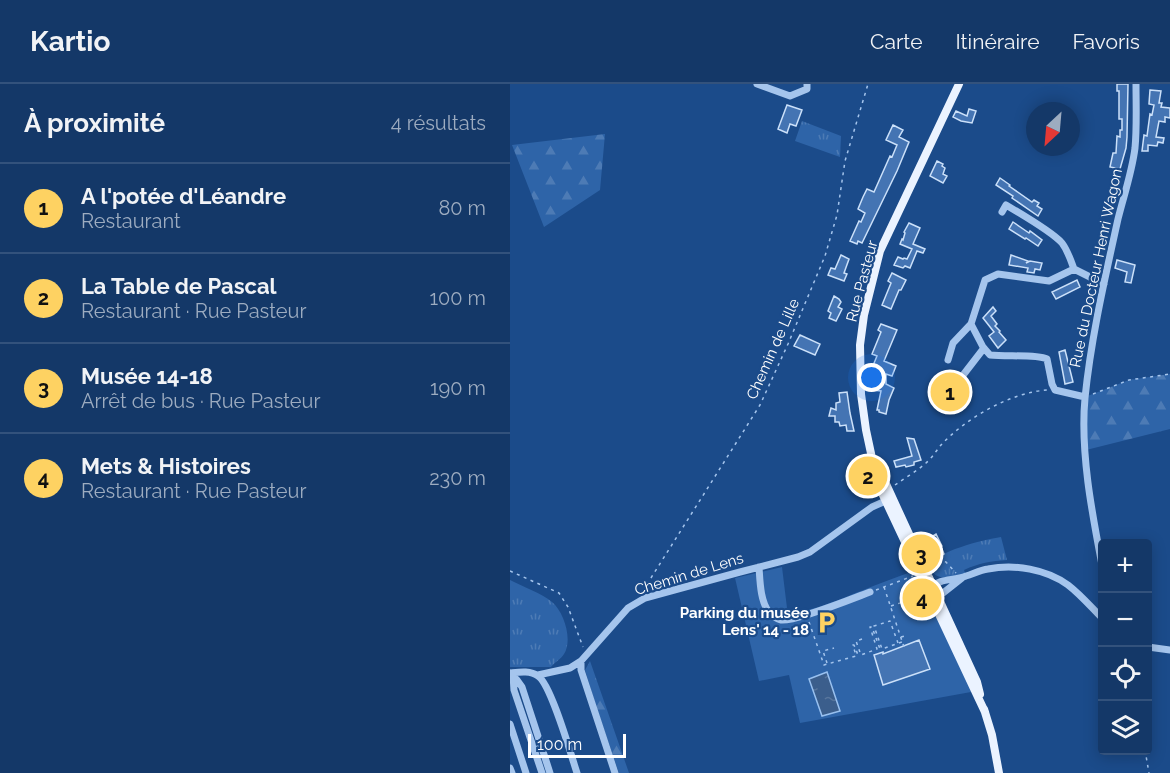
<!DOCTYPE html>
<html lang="fr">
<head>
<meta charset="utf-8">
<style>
	body { margin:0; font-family:Raleway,sans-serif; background:#1d3f6e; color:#f1f3f6 }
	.controls { position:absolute; right:18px; bottom:18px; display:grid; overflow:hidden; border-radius:6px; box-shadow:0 3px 15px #0003 }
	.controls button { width:54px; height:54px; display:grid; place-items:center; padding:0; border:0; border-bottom:2px solid #33527c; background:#143868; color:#f1f3f6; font:30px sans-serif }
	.compass { position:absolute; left:516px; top:18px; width:54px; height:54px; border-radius:50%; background:#143868; box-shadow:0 3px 15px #0003; rotate:206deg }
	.scale { position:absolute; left:18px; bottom:15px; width:98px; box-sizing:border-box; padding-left:6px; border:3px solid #fff; border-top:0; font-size:16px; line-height:21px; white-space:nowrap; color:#fff; -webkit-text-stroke:4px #1b4b8a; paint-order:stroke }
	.you { position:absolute; left:362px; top:294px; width:21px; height:21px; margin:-15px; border:4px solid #fff; border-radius:50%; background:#1a73e8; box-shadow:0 0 0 9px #1a73e833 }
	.badge { display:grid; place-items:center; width:39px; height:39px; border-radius:50%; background:#fed262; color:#111; font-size:20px; font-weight:700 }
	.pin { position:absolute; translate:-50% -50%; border:3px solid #fff; box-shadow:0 2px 6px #0006 }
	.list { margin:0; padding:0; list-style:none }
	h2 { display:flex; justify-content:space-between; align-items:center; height:78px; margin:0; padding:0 24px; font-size:26px }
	h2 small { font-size:20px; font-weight:400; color:#9dacc0 }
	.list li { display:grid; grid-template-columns:39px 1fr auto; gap:18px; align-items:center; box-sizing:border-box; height:90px; padding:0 24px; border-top:2px solid #33527c }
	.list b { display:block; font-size:22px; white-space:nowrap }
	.list p { margin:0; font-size:20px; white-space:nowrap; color:#9dacc0 }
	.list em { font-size:20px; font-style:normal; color:#9dacc0 }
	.icon { flex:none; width:33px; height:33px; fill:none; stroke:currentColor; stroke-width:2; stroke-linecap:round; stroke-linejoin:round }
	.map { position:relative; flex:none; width:660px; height:689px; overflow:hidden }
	header { display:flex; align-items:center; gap:36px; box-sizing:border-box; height:84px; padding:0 30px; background:#143868; border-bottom:2px solid #33527c }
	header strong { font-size:28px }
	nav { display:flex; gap:33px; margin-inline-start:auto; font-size:21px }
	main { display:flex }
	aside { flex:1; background:#143868 }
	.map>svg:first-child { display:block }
</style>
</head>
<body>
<header>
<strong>Kartio</strong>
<nav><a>Carte</a><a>Itinéraire</a><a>Favoris</a></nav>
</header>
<main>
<aside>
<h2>À proximité<small>4 résultats</small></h2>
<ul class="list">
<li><span class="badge">1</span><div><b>A l'potée d'Léandre</b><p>Restaurant</p></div><em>80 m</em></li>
<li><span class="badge">2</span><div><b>La Table de Pascal</b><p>Restaurant · Rue Pasteur</p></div><em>100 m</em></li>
<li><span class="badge">3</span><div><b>Musée 14-18</b><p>Arrêt de bus · Rue Pasteur</p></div><em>190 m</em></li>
<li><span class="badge">4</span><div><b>Mets &amp; Histoires</b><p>Restaurant · Rue Pasteur</p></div><em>230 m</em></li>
</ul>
</aside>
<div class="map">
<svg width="660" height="689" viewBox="0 0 660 689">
	<defs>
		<pattern id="grass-tufts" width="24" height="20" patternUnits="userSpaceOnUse" patternTransform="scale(1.5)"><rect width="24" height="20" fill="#2e64a8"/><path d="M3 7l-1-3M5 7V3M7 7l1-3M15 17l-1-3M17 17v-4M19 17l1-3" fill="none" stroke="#4d7bb5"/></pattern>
		<pattern id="forest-firs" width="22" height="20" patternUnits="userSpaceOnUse" patternTransform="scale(1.5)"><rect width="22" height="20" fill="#2e64a8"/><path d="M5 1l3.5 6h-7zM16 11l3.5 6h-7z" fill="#4d7bb5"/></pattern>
		<pattern id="water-ripples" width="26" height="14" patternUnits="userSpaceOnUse" patternTransform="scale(1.5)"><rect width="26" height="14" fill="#3b5e8c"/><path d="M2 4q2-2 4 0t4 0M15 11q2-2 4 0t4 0" fill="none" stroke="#58769d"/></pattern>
	</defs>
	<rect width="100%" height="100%" fill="#1b4b8a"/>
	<path fill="url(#grass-tufts)" d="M292,37L331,52L330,73L285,57Z
		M491,453L497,476C481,477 469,479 454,486L455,489C438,494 429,498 417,483C427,467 472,456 491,453Z
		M0,496C11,502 33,510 42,518C54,528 63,556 54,570C51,575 45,578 41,583H0Z"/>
	<path fill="url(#forest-firs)" d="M95,50L90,106L34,143L2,61Z
		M660,290V345L576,366L575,313L619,296Z
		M80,577L119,689H109L87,625L75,586Z"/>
	<path fill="#2e64a8" d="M272,483L277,524L280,528C300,529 332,514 351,507C368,500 386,493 404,487L461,604V608L290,639L279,591L249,597L225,494Z"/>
	<path fill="url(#water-ripples)" stroke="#98c0ef" stroke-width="1.5" d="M317,588L330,627L312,632L299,595Z"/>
	<path fill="#4474b3" stroke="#cbe0f9" stroke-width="1.5" d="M607,0H618L617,53L616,64L610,85L600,83L603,69H606L607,52L610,53V46H612V35H609V7H607Z
		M640,6L651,7L649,19H652L651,23L660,24V34L655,33V38L649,37L646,53L654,54L653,59L648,58L647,62L638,61V67H632L634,51L637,52L640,30L642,31L644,21L639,20Z
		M277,21L292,26L286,42L280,40L277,49L268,45Z
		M459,25L466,27L462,39L451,37L443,33L446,27L457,32Z
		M383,41L393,46L389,53L399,58L387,87L352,159L348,157L347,160L340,157L349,137L351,138L355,129L348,125L353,113L357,105L364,108L380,72L382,73L387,61L376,56Z
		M427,77L433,80L432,82L435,84L433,90L437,92L433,99L420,92Z
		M490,94L500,101L499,102L522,118L524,116L529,119L527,122L532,125L528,132L502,114L503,112L486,101Z
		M503,138L519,149L520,147L532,156L528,162L516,154L515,155L499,145Z
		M399,139L410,144L403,160L415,165L413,169L407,167L400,184L395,182L393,184L384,181L388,173L393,175L394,174L397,175L402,165L390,160L392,155L393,156L395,149L394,148Z
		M331,171L339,175L334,189L337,190L334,197L318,191L321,184L325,185Z
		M501,171L518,177L516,179L520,177L532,179L530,186L525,185L524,189L517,188L518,184L499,181Z
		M607,176L625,181L621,199L615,198L617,188L605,184Z
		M382,189L396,196L391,206H389L381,225L372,221L381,199L378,197Z
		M567,196L570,203L546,215L542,208Z
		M324,212L329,215L331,218L328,223L332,225L326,237L319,234L321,229L318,227Z
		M483,223L486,227L481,232L487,240L485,242L490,247L489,248L496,256L488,264L479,252L484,248L473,234Z
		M371,240L387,246L374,277L386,282L382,292L376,290V300L384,304L379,316L376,330L369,328V326H367L371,307L363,306L365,285L362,284L367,272L362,270L371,248L368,246Z
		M290,251L310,260L305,271L284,262Z
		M555,266L563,298L555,300L549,268Z
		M337,308L340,329L344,347H337L336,341L330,342L329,338H325V332H319L321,324L326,326V319L330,318L329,309Z
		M397,354L404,355L411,376L404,378V381L396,383L395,381L386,383L384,377L402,372Z
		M426,450L432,462L431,463L434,470L421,477L420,475L418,476L414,467L425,461L421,453Z
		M406,501L408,505L410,504L415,515L413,516L415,521L405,525L396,505Z
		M409,556L420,585L373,601L364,571L373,568V570Z"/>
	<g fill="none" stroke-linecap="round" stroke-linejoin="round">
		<path stroke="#a5c5ed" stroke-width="1.5" stroke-dasharray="3 4.5" stroke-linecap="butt" d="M583,310L619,296L660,290
			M385,401C395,394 407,387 416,379C422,374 426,367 431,361C456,334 501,308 538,306
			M421,481L428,477L436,478L446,489
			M0,487L49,509L58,523L73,563
			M374,503L395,566
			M366,506L403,492
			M134,507V505L250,321L278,260L315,172L327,131L335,77L358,0
			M381,522L396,517
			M299,538L314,581L346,572L343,561H344L348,571H351
			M391,553L398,551
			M352,555L346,557L351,571L367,565L360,543H362L370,565H372
			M388,559L380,537L364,542L372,565L392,558
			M317,579L313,567L324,564
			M635,666L639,689"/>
		<path stroke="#a5c5ed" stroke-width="7" d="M247,0L280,12L297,5V0
			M492,128L496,121C511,130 541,147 552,159C558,167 561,177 564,185
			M461,240L473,263L480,271C495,273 526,270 537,275L542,300L545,306L575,313
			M438,276L443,259L461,240L475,196L488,190L539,197L564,185L594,200
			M440,308L474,264
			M592,481C582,429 570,367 575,314C581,254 595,194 608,135C614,111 622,88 625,64C627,43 626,21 626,0
			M249,483C250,496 250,517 259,528C262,532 266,535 271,536C285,538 344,514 360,508
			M421,503C431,494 443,497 456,492C463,490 470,486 478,485C505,480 536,485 558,501C571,511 581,523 592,534
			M423,512L433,509L452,494
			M638,563L660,566
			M71,577V586L105,689
			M0,589C9,588 20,586 28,592C41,600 61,671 67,689
			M0,589L7,596L12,603L40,689
			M28,591L60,584L71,577L118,524L135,514L230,488L288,473L300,468L362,423L380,415
			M3,592L4,606L32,689
			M0,640L16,689
			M0,684L2,689"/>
		<path stroke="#ebf3ff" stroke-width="8" d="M449,0L370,167L354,231L350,261L351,310L356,346L365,388L371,407L475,628
			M371,389L467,598L470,610
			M474,625L482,651L489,689"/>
	</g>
	<defs>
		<symbol id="parking-bare" viewBox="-9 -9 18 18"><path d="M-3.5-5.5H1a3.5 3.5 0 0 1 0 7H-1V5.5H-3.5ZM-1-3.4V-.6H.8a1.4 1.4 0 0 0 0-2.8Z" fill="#fed262" stroke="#1b4b8a" stroke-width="2.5" paint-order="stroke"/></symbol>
	</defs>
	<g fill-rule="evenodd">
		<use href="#parking-bare" x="300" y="522" width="33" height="33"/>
	</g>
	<g text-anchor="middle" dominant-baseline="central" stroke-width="4.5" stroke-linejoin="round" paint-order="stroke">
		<g font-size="15" fill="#fff" stroke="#1b4b8a">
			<text transform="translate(586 184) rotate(-78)">Rue du Docteur Henri Wagon</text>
			<text transform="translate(352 197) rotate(-75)">Rue Pasteur</text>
			<text transform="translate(263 265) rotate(-66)">Chemin de Lille</text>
			<text transform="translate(179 490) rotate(-17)">Chemin de Lens</text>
		</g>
		<g font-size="15" font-weight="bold" fill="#fff" stroke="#1b4b8a" text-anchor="end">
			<text x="299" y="529">Parking du musée<tspan x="299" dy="17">Lens' 14 - 18</tspan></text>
		</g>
	</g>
</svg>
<div class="controls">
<button>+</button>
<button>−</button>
<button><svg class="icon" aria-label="locate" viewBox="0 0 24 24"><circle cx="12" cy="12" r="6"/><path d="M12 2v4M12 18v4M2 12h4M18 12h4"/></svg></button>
<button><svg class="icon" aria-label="layers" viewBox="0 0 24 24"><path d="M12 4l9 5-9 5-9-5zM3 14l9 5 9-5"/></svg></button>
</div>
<svg class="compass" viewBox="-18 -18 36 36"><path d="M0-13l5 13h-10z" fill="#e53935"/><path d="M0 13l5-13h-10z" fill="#9dacc0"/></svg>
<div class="scale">100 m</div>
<div class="you"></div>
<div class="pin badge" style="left:440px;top:308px">1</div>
<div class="pin badge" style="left:358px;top:392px">2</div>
<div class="pin badge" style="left:411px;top:470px">3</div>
<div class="pin badge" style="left:412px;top:514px">4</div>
</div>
</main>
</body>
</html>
